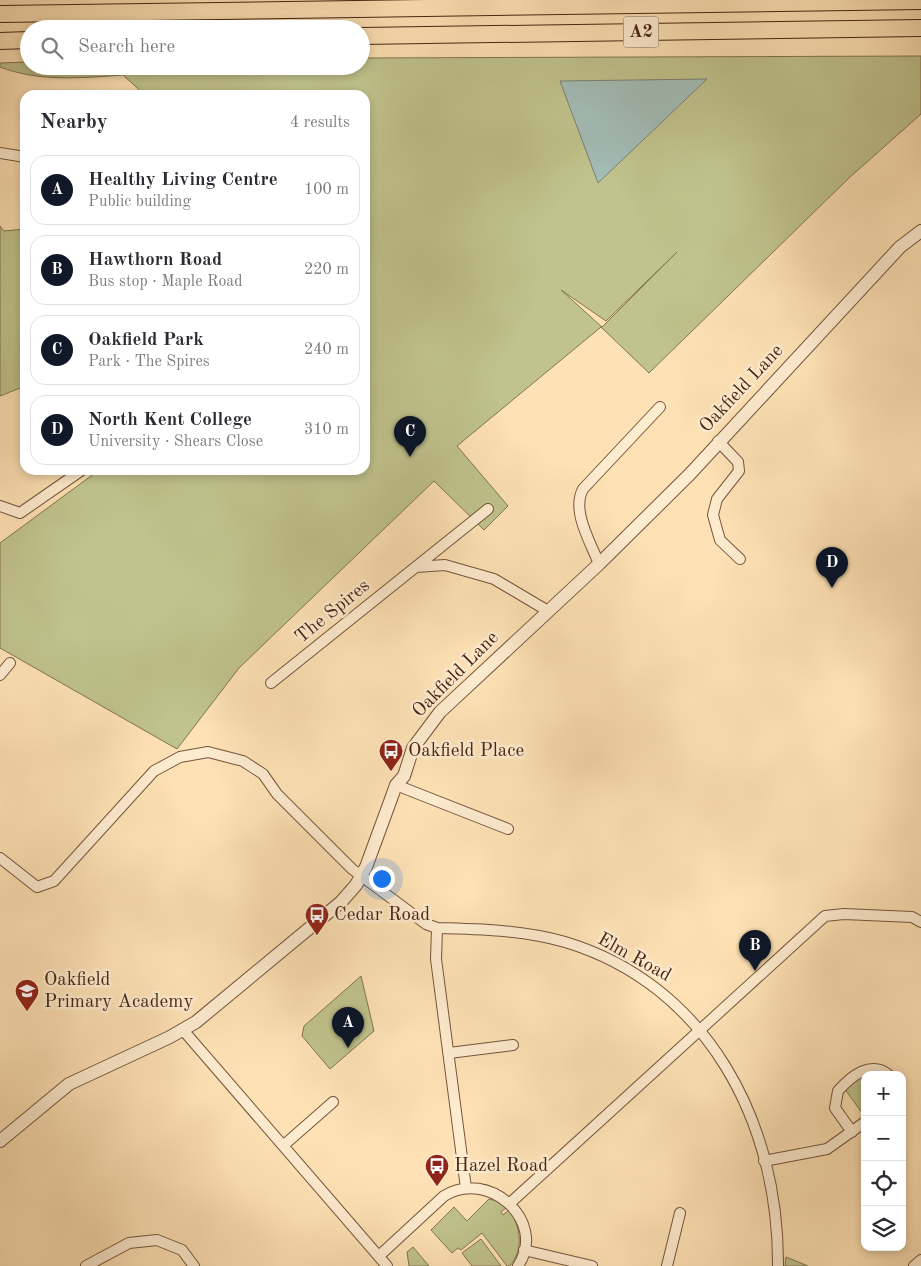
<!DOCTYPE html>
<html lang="en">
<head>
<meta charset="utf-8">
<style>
	body { margin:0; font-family:"Old Standard TT",serif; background:#f2f2f3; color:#2b2b33 }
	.controls { position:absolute; right:15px; bottom:15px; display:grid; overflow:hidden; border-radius:10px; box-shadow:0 2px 8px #0003 }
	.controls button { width:45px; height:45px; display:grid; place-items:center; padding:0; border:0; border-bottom:1px solid #e1e1e2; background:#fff; color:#2b2b33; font:25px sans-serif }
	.you { position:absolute; left:381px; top:878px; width:18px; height:18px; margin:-12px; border:4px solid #fff; border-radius:50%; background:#1a73e8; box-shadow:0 0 0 8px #1a73e833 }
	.badge { display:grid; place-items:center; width:32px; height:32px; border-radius:50%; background:#111827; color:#fff; font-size:16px; font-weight:700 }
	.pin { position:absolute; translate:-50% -41px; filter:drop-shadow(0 1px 2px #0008) }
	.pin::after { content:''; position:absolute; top:26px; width:18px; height:15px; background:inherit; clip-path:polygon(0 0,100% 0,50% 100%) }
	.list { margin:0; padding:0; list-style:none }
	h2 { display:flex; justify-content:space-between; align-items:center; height:65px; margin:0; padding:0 20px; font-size:21px }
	h2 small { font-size:16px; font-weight:400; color:#7c7c81 }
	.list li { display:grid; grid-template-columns:32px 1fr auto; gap:15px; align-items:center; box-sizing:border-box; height:70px; margin:0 10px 10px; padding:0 10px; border:1px solid #e1e1e2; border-radius:15px }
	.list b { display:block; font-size:19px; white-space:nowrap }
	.list p { margin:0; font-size:16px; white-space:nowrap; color:#7c7c81 }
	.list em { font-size:16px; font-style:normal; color:#7c7c81 }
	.icon { flex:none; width:28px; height:28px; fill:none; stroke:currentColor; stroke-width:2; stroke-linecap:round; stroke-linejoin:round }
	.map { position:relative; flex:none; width:921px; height:1266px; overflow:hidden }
	.search { position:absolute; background:#fff; box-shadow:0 2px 8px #0003; left:20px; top:20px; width:350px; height:55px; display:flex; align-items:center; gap:12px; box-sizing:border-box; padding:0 18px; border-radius:28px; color:#7c7c81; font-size:19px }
	.panel { position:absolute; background:#fff; box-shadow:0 2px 8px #0003; left:20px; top:90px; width:350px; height:385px; border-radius:15px }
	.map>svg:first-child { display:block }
</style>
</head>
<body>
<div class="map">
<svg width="921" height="1266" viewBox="0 0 921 1266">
	<rect width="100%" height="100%" fill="#fee2b5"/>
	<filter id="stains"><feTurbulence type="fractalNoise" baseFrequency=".004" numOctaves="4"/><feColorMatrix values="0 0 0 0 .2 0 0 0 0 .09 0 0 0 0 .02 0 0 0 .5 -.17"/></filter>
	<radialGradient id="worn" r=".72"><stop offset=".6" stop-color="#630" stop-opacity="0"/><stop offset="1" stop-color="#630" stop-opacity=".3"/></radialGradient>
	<path fill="#c0c38d" stroke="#847450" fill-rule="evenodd" d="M921,56V114L849,178L649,373L601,327L457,446L508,506L484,530L434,481L239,668L177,749L0,648V543L99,470H365V95H145L123,75C82,78 39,82 0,67V63L29,62V66H361V58ZM677,252L602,327L561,290L606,321Z
		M0,226L4,231L25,229V386L0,396Z
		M361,976L374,1031L330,1069L302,1036L304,1026Z
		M863,1073L886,1075H865V1117L844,1088Z
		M489,1199L497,1201L506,1208L501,1212L503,1215L509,1210C521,1227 524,1249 510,1266H507L482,1233L461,1250L458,1248L452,1253L431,1230L454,1207L467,1221Z
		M481,1239L501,1266H472L462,1253Z
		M413,1247L429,1266H409L407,1252Z
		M786,1257L808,1266H785Z"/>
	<path fill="#a2bcb6" stroke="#7e7f75" d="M707,79L598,183L560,81Z"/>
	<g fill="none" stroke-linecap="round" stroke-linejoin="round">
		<defs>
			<path id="minor" d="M0,153L25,157
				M718,441L738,462L739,471L717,499L713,515L720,540L740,559
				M0,506L20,513L82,470
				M599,564C591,543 571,511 583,489L660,407
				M416,567L445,565L494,579L548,611
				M0,675L10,663
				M271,683L488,509
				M396,785L508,829
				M0,858L37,887L54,881L154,771L180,757L208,752L243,761L263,774L277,794L352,869L426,924L437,928C480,929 523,930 565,942C708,985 779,1123 778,1266
				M437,928L436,959L466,1188
				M183,1030L387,1266
				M449,1053L513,1045
				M852,1132L835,1108L838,1091C851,1076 871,1060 889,1075
				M284,1145L333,1102
				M764,1161L827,1149L865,1122
				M509,1204L825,916L844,914L912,917L921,922
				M524,1250L592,1266
				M379,1256L444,1196C488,1168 548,1221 518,1266
				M86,1266L129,1243L157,1240L182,1250L194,1266
				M667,1266L680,1213
				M914,1266L921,1260"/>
			<path id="tertiary" d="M0,1141L69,1084L170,1037L196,1022L341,902L356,885L366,867L391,799L396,785L404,776L413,748L440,712L599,564L690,474L900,247L921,231"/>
			<path id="trunk" d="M0,14L921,1
				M361,36L921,28
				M0,41L29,40"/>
		</defs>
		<use href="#minor" stroke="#75543c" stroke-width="12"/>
		<use href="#tertiary" stroke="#75543c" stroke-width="14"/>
		<use href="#trunk" stroke="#472414" stroke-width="18"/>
		<use href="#minor" stroke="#feeccf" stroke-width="10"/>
		<use href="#tertiary" stroke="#feeccf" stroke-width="12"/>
		<use href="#trunk" stroke="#fee2b5" stroke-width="16"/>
	</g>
	<defs>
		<symbol id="bus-pin" viewBox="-11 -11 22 30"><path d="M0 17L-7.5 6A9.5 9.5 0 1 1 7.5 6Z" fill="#8f2418" stroke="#feeccf"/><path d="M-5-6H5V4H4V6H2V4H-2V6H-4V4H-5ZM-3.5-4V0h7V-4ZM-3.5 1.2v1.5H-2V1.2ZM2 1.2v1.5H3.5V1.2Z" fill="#fff"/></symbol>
		<symbol id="school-pin" viewBox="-11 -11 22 30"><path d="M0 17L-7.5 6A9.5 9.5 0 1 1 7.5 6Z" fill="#8f2418" stroke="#feeccf"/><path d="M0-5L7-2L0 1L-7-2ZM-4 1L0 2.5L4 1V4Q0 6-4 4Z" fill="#fff"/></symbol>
	</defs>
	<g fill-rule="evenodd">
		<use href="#bus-pin" x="377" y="737" width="28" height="38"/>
		<use href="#bus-pin" x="303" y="901" width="28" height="38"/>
		<use href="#school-pin" x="13" y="977" width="28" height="38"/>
		<use href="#bus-pin" x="423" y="1152" width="28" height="38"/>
	</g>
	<g text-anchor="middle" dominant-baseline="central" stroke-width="5" stroke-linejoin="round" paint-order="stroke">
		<rect fill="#feeccf" stroke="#7e604c" stroke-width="1" x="623.5" y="16.5" width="35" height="31" rx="4"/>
		<g font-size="18" font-weight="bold" fill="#472414">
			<text x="641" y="32">A2</text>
		</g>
		<g font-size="19" fill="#472414" stroke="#feeccf">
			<text transform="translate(742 389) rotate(-47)">Oakfield Lane</text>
			<text transform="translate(333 612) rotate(-39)">The Spires</text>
			<text transform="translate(456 675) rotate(-45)">Oakfield Lane</text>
			<text transform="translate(634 958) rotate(29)">Elm Road</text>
		</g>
		<g font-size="19" fill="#472414" stroke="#feeccf" text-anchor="start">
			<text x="408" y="751">Oakfield Place</text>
			<text x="334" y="915">Cedar Road</text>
			<text x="44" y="980">Oakfield<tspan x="44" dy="22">Primary Academy</tspan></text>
			<text x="454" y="1166">Hazel Road</text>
		</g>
	</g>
	<rect width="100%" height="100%" filter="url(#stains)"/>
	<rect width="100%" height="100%" fill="url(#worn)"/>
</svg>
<div class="controls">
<button>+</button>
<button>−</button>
<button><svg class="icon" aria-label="locate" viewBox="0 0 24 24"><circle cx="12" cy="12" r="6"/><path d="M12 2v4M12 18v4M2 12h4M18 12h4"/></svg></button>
<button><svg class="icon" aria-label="layers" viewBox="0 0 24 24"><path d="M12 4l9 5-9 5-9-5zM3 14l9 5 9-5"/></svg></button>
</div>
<div class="you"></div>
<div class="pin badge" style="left:348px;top:1048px">A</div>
<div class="pin badge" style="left:755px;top:971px">B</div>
<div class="pin badge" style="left:410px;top:457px">C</div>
<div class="pin badge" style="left:832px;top:588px">D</div>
<div class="search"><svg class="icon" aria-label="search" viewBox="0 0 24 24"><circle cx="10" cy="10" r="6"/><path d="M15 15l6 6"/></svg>Search here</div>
<section class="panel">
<h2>Nearby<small>4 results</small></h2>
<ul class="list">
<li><span class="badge">A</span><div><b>Healthy Living Centre</b><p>Public building</p></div><em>100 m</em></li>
<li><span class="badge">B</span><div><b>Hawthorn Road</b><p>Bus stop · Maple Road</p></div><em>220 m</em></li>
<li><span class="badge">C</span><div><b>Oakfield Park</b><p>Park · The Spires</p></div><em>240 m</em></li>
<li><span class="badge">D</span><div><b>North Kent College</b><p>University · Shears Close</p></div><em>310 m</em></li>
</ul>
</section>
</div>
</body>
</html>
